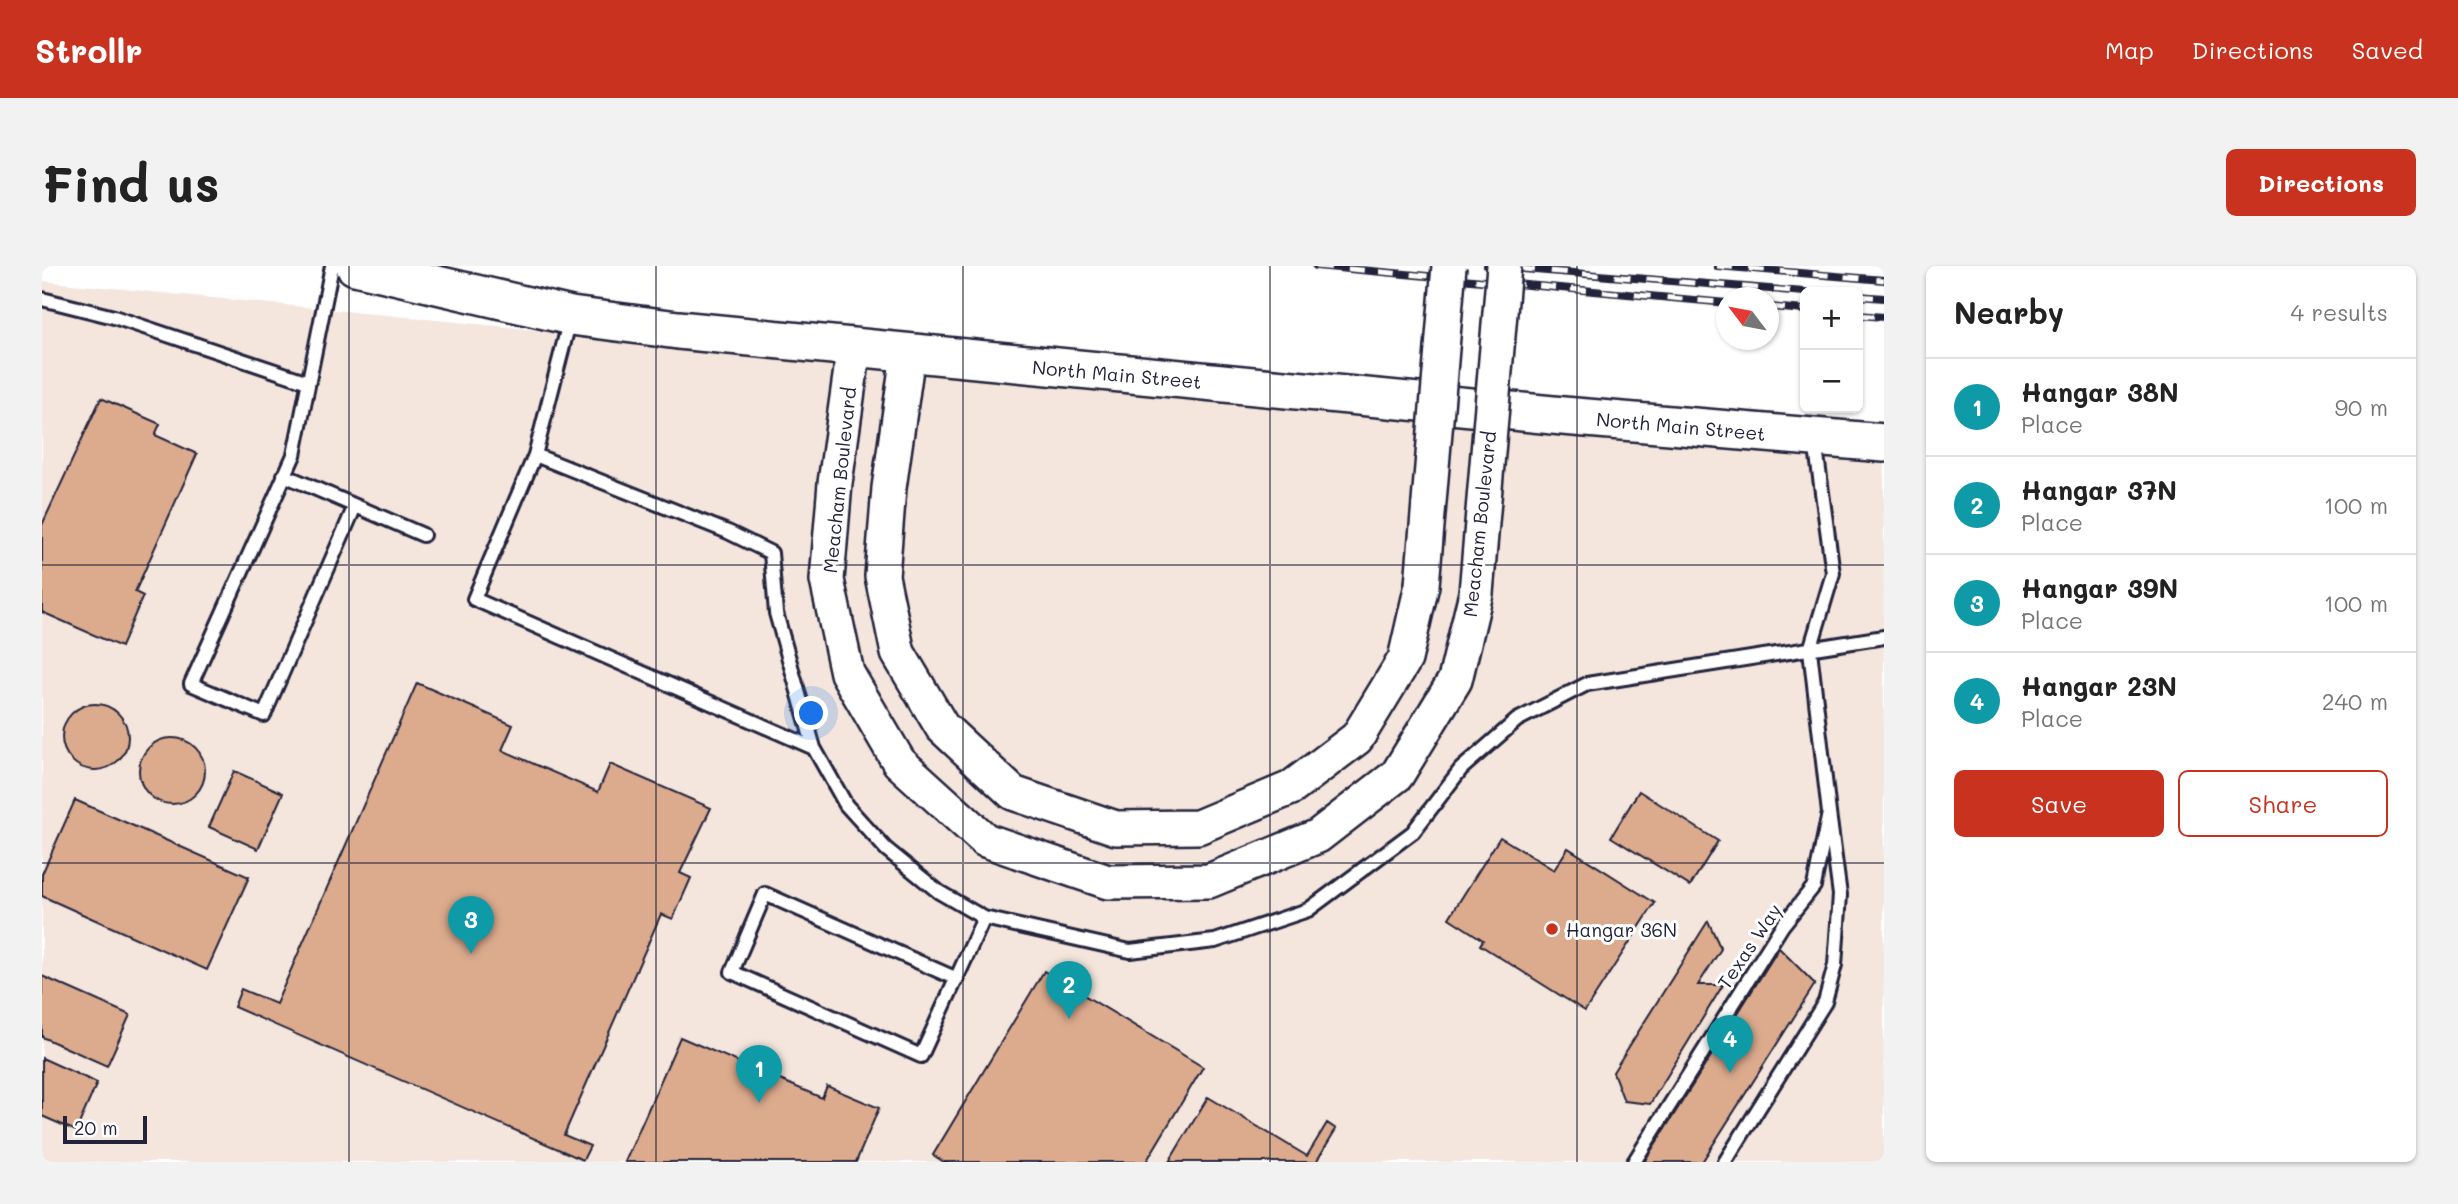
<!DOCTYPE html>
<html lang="en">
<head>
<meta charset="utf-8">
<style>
	body { margin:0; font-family:Mali,sans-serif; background:#f2f2f2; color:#222 }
	.controls { position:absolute; right:21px; top:21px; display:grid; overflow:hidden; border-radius:10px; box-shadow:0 2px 5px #0004 }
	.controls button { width:63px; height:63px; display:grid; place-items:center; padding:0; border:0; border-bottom:2px solid #e0e0e0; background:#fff; color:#222; font:35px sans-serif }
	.compass { position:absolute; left:1674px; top:21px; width:63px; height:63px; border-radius:50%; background:#fff; box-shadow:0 2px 5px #0004; rotate:302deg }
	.scale { position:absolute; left:21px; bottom:18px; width:84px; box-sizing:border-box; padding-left:7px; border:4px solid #22223b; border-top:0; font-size:19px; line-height:24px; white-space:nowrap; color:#22223b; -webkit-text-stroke:5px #fff; paint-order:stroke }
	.you { position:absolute; left:770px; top:448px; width:24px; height:24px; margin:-18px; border:5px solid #fff; border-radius:50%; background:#1a73e8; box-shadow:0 0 0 10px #1a73e833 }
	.badge { display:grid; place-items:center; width:46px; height:46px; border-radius:50%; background:#c8321e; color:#fff; font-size:23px; font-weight:700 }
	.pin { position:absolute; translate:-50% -58px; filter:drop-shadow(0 2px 4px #0008) }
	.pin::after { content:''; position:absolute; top:37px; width:24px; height:21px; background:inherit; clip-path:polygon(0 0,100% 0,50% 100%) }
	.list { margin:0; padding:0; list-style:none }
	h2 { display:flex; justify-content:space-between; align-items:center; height:91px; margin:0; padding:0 28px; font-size:30px }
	h2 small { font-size:23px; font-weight:400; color:#767676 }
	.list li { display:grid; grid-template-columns:46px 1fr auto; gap:21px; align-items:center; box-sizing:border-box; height:98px; padding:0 28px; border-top:2px solid #e0e0e0 }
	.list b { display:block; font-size:26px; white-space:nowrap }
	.list p { margin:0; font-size:23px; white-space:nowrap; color:#767676 }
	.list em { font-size:23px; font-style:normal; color:#767676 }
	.actions { display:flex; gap:14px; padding:21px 28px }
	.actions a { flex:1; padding:16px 0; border:2px solid #c8321e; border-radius:10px; text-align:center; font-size:24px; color:#c8321e }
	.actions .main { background:#c8321e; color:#fff }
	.map { position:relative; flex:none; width:1842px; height:896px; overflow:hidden; border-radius:10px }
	header { display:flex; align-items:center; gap:42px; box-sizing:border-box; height:98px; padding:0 35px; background:#c8321e; color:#fff }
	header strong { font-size:33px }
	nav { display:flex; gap:38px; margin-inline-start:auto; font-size:24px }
	.intro { display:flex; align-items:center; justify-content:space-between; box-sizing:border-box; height:168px; padding:0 42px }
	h1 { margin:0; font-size:49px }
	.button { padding:18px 32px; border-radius:10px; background:#c8321e; color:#fff; font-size:24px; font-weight:700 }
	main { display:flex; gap:42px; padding:0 42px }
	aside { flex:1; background:#fff; border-radius:10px; box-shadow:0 2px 5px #0004 }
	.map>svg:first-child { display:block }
</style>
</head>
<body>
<header>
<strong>Strollr</strong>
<nav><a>Map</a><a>Directions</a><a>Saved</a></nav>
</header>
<div class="intro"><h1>Find us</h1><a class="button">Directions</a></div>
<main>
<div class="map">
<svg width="1842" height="896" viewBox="0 0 1842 896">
	<rect width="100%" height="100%" fill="#fff"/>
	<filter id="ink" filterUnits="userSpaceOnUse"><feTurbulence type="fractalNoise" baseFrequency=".0143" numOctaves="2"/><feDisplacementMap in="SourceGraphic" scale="14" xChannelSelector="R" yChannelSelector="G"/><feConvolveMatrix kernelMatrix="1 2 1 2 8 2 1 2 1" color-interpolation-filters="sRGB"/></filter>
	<g filter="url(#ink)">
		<path fill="#f4e6dd" d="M0,15L1842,197V896H0Z"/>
		<path fill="#dcab8e" stroke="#22223b" stroke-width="2" d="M59,132L118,158L113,169L155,188L93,326L101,330L79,381L0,346V259Z
			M375,417L471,459L460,484L556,526L568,498L669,542L638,607L649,612L631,653L619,648L522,869L548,880L541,894L192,741L199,723L234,738Z
			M20 471a33 33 0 1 1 66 0a33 33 0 1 1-66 0Z
			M97 505a33 33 0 1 1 66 0a33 33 0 1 1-66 0Z
			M192,505L241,527L216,583L167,561Z
			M1597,525L1676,575L1648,620L1569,571Z
			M33,534L207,611L165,704L0,630V608Z
			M1458,571L1512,604L1526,582L1613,637L1543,745L1438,679L1441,674L1407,652Z
			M1666,655L1679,683L1656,719H1681L1608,838L1582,835L1571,806Z
			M1737,682L1773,718L1660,896H1602Z
			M1002,705L1161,801L1104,896H902L891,889Z
			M0,710L88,749L65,800L0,771Z
			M638,771L780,832L785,820L837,842L814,896H583Z
			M0,792L55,817L34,865L0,850Z
			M1166,831L1265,890L1285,857L1294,863L1274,896H1127Z"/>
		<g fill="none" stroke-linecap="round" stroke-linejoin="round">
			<defs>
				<path id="lane" d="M290,0L252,189L149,418L222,449L313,240
					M0,33L72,51L266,116
					M1773,175L1791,307L1768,384L1787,547
					M493,189L528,53
					M242,209L381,269
					M772,482L432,333L493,189L686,266L729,287L734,347L772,482L804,539L844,583L897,626L942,652L1088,685L1173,675L1266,644L1371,566L1419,503L1475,454L1545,418L1842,371
					M915,713L723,628L690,706L879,790L942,652
					M1592,896L1740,660L1772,620L1787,547L1798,629L1793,699L1783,736L1683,896"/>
				<path id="secondary" d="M812,82L793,217L785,314L805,407L857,496L943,574L1066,616L1167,615L1276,570L1355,509L1413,414L1434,327
					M866,88L847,222L840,310L856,387L900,461L971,527L1074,562L1156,561L1249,522L1315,472L1363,393L1380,319"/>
				<path id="primary" d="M313,0L529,50L636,64L1521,150L1842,177"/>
			</defs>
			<use href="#lane" stroke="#22223b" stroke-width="18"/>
			<use href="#secondary" stroke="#22223b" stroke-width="38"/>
			<use href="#primary" stroke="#22223b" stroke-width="42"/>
			<use href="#lane" stroke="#fff" stroke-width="12"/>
			<use href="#secondary" stroke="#fff" stroke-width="33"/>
			<use href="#primary" stroke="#fff" stroke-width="37"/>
			<defs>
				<path id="rail" d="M1274,0L1685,37
					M1445,0L1763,26
					M1675,0L1842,14
					M1816,30L1842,32
					M1727,41L1763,44
					M1816,49L1842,51"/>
			</defs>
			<use href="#rail" stroke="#22223b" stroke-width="8"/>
			<use href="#rail" stroke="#fff" stroke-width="5" stroke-dasharray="16" stroke-linecap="butt"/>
			<defs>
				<path id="secondary-bridge" d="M1380,319L1407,0
					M1434,327L1462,0"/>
			</defs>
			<use href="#secondary-bridge" stroke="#22223b" stroke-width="38" stroke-linecap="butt"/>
			<use href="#secondary-bridge" stroke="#fff" stroke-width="33"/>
		</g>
	</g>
	<path fill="none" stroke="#22223b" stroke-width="2" stroke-opacity="0.55" d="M307,0V896M614,0V896M921,0V896M1228,0V896M1535,0V896M0,299H1842M0,597H1842"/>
	<circle fill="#c8321e" stroke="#fff" stroke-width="2.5" cx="1510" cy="663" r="7"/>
	<g text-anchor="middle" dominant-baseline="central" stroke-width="6" stroke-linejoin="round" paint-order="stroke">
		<g font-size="19" fill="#22223b" stroke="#fff">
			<text transform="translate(1075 108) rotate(5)">North Main Street</text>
			<text transform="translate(1639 160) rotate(5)">North Main Street</text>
			<text transform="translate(797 214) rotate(-84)">Meacham Boulevard</text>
			<text transform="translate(1437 258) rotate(-84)">Meacham Boulevard</text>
			<text transform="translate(1707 680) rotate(-56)">Texas Way</text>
		</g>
		<g font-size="19" fill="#22223b" stroke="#fff" text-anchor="start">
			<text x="1524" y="663">Hangar 36N</text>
		</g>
	</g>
</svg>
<div class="controls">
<button>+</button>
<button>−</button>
</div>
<svg class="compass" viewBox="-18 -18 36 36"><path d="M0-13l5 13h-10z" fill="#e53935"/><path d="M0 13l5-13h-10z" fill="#767676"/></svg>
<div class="scale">20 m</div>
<div class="you"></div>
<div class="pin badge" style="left:717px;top:837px;background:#0f9aa8">1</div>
<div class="pin badge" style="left:1027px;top:753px;background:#0f9aa8">2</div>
<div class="pin badge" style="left:429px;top:688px;background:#0f9aa8">3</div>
<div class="pin badge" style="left:1688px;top:807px;background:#0f9aa8">4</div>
</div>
<aside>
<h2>Nearby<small>4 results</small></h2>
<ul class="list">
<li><span class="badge" style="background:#0f9aa8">1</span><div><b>Hangar 38N</b><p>Place</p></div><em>90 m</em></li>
<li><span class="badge" style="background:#0f9aa8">2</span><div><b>Hangar 37N</b><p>Place</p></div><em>100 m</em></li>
<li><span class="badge" style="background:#0f9aa8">3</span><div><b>Hangar 39N</b><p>Place</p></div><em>100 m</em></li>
<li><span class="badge" style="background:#0f9aa8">4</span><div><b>Hangar 23N</b><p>Place</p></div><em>240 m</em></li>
</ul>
<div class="actions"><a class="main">Save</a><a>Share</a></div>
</aside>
</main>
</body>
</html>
